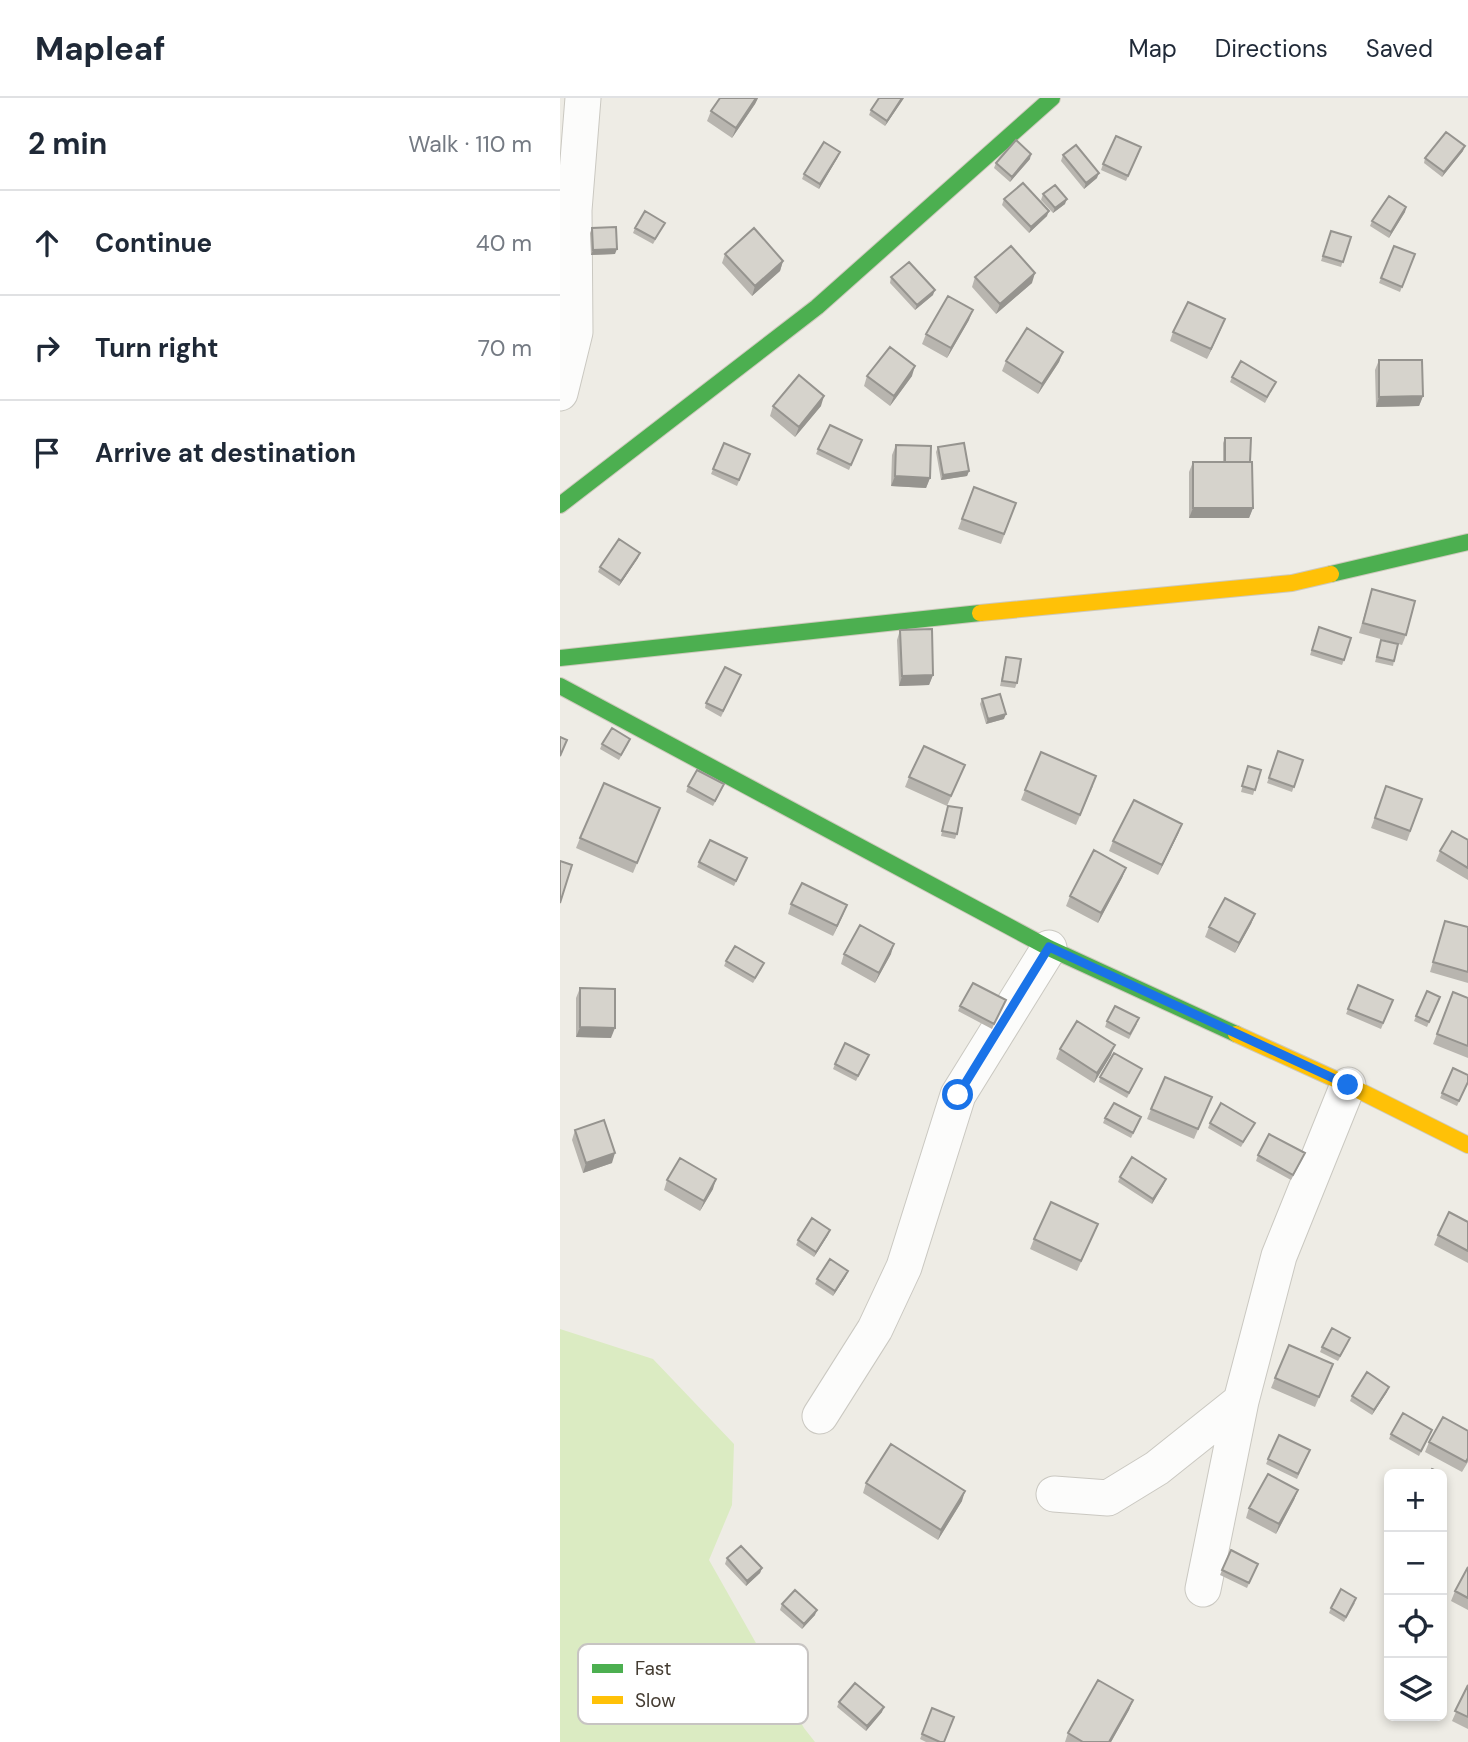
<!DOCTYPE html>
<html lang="en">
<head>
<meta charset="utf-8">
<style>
	body { margin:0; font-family:"DM Sans",sans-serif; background:#f2f2f3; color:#1f2937 }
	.controls { position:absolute; right:21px; bottom:21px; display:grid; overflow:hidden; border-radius:10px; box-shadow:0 4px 10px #0003 }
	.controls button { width:63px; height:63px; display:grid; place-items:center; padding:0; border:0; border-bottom:2px solid #e0e1e3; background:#fff; color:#1f2937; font:35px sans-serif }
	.stop { position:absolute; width:21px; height:21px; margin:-16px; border:5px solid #1a73e8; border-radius:50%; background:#fff }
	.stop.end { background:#1a73e8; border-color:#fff; box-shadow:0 2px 7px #0008 }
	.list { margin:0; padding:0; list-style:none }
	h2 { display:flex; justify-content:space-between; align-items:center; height:91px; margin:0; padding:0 28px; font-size:30px }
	h2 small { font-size:23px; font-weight:400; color:#747a83 }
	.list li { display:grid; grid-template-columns:46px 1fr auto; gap:21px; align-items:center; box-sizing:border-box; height:105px; padding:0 28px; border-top:2px solid #e0e1e3 }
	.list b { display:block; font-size:26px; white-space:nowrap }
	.list em { font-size:23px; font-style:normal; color:#747a83 }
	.icon { flex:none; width:38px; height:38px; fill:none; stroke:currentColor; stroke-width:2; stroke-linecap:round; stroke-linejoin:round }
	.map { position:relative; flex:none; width:908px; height:1644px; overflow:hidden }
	header { display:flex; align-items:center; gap:42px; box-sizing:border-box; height:98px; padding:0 35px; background:#fff; border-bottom:2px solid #e0e1e3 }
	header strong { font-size:33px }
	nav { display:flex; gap:38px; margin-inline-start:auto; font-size:24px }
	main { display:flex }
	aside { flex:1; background:#fff }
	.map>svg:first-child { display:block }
</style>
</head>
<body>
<header>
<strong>Mapleaf</strong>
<nav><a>Map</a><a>Directions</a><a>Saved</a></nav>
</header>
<main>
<aside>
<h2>2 min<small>Walk · 110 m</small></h2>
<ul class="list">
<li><svg class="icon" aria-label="ahead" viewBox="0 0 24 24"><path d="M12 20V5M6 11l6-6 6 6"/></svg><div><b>Continue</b></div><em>40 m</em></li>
<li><svg class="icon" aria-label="right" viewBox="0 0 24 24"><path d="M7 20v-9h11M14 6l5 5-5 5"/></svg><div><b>Turn right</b></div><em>70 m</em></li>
<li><svg class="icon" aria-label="arrive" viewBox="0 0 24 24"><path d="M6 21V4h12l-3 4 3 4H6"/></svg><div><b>Arrive at destination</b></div></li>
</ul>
</aside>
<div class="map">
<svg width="908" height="1644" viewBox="0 0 908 1644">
	<rect width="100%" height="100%" fill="#eeece5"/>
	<path fill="#dbebc2" d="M0,1231L93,1261L174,1346L172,1407L149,1462L244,1630L255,1644H0Z"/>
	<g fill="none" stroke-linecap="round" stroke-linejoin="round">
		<defs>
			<path id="street" d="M0,295L15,234L14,112L23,0
				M260,1318L315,1231L344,1169L398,997L489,850
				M494,1396L548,1400L597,1370L681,1303L719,1158L788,987
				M643,1491L681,1303"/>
			<path id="fast" d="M0,407L257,209L492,0
				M771,476L908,444
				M0,560L420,515
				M0,588L489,850L676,936"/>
			<path id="slow" d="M420,515L732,485L771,476
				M676,936L788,987L908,1047"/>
		</defs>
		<use href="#street" stroke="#cac8c1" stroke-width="37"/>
		<use href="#fast" stroke="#cec9bc" stroke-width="18"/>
		<use href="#slow" stroke="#cec9bc" stroke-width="18"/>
		<use href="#street" stroke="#fcfcfb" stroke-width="35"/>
		<use href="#fast" stroke="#4caf50" stroke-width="16"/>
		<use href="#slow" stroke="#ffc107" stroke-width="16"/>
	</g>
	<path fill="#b8b5af" d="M160,0H198L195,6L172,40L147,23L151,13Z
		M344,0L325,28L309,17L311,12Z
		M903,53L882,79L864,65L865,60Z
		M579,55L566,83L541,72L543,66Z
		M503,57L537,80L524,91L501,63Z
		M278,59L259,91L242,81L244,76Z
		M470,61L450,84L434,70L436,65Z
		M483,96L505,106L493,115L481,102Z
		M444,101L487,118L469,135L442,107Z
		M846,109L845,114L829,140L810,128L812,123Z
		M105,125L93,146L73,135L75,130Z
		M32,130L55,156L31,157L30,135Z
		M771,133L791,139L781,169L761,163Z
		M834,148L855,156L840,194L819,185Z
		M165,156L223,163L220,173L192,198L162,165Z
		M331,179L373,197L355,212L330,185Z
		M415,179L472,185L436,216L412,189Z
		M665,221L647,261L610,243L613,234Z
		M409,222L387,260L362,246L366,236Z
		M503,254L499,264L478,296L442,273L446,263Z
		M819,262L863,298L859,308L816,309L815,272Z
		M307,278H352L330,308L304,288Z
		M672,279L716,284L705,305L670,284Z
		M213,308H261L235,339L210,318Z
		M665,340L690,364L693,410L689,420H629V374L633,364H663V345Z
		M164,345L190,356L177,388L151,376Z
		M300,347L289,372L256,356L258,351Z
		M336,347L370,380L366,390L331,388L332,357Z
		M378,349L409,373L407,378L381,382L376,354Z
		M414,389L456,405L441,446L398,431Z
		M78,460L59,488L38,474L40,469Z
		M812,491L846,537L842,547L799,535Z
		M759,529L784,562L782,567L750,557Z
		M340,532L373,577L369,587L339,588L337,542Z
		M821,542L834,563L833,568L815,564Z
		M446,559L457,585L455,590L440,588Z
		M179,582L161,619L145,610L146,605Z
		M422,601L444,621L426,626L420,606Z
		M42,646H68L59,662L40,651Z
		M718,653L743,662L732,694L707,685Z
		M405,667L387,708L345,689L349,679Z
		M688,668L701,672L693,697L681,694Z
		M128,688L162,691L153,708L126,694Z
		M533,688L516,727L461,702L465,692Z
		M826,688L862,701L847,743L811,730Z
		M388,708L397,736L395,741L381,738Z
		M96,720L73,775L16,750L20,740Z
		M622,726L618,736L598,777L549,753L553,743Z
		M908,742V782L876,763L880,753Z
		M139,764L185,765L174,788L137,769Z
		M566,770L562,780L538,825L506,808L510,798Z
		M231,806L287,807L273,838L228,816Z
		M695,816L691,826L675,855L645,839L649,829Z
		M885,823L908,829V885L870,874Z
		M284,856H331L315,885L281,866Z
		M166,863L202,870L193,885L164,868Z
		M20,890L51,940L16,939V900Z
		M893,894L908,900V960L873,946Z
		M446,902L432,931L398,913L400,908Z
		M833,902L821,931L786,916L788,911Z
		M878,904L867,929L854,923L856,918Z
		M547,923L577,926L569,941L545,929Z
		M500,951L551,957L534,985L496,961Z
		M309,957L296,983L273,971L275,966Z
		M582,971L567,1000L539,984L540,979Z
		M908,977V985L897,1008L880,1000L882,995Z
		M652,999L634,1041L587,1021L591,1011Z
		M545,1020L579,1024L571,1040L543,1025Z
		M650,1025H695L681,1049L648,1030Z
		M15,1032L52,1065L23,1075L12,1042Z
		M698,1057L743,1060L731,1082L696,1063Z
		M560,1079L604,1086L592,1106L558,1084Z
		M107,1082L153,1091L140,1113L104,1092Z
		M908,1124V1165L874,1147L878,1137Z
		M538,1126L517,1173L470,1151L474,1141Z
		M268,1137L254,1159L236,1147L238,1142Z
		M286,1178L273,1198L255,1186L257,1181Z
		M788,1245L778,1263L760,1254L762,1249Z
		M769,1276L755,1309L711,1290L715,1280Z
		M827,1294L812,1317L790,1303L792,1298Z
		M872,1332L859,1358L829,1341L831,1336Z
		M908,1333V1364L902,1374L865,1354L869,1344Z
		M748,1357L737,1381L706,1366L708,1361Z
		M306,1385L402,1403L378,1442L303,1395Z
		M738,1392L734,1402L716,1436L686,1420L689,1410Z
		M167,1460L202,1470L200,1475L186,1488L165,1466Z
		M698,1466L687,1490L660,1477L662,1472Z
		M908,1469V1512L891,1503L895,1493Z
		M795,1505L784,1524L769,1515L771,1510Z
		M222,1506L255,1517L242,1531L220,1512Z
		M908,1587V1631L892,1623Z
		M573,1602L569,1612L551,1644H505L508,1635Z
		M279,1604L322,1614L306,1633L277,1609Z
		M372,1610L384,1644H366L360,1641Z"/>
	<path fill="#96948f" d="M196,0H198L195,6L172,40L176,30Z
		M342,0H344L325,28L327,23Z
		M905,48L903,53L882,79L884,74Z
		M280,54L278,59L259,91L260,86Z
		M471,56L470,61L450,84L452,79Z
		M539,75L537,80L524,91L526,85Z
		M507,101L505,106L493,115L495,110Z
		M846,109L845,114L829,140L831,134Z
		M489,113L487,118L469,135L471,129Z
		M57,151L55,156L31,157L33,152Z
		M223,163L220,173L192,198L195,188Z
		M475,175L472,185L436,216L440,206Z
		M375,192L373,197L355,212L357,207Z
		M413,212L409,222L387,260L391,250Z
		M665,221L661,231L647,261L651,251Z
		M503,254L499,264L478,296L482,286Z
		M355,268L352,278L330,308L334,298Z
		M264,298L261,308L235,339L239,329Z
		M863,298L859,308L816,309L819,299Z
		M409,373L407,378L381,382L383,377Z
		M335,378L370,380L366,390L331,388Z
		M633,410H693L689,420H629Z
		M80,455L78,460L59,488L61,483Z
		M373,577L369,587L339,588L342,578Z
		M446,616L444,621L426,626L428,621Z
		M622,726L618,736L598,777L602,767Z
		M566,770L562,780L538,825L541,815Z
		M287,807L283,817L273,838L277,828Z
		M695,816L691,826L675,855L679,845Z
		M334,846L331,856L315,885L319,875Z
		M20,929L55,930L51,940L16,939Z
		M555,947L551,957L534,985L537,975Z
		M55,1055L52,1065L23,1075L26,1065Z
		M156,1081L153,1091L140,1113L144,1103Z
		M606,1081L604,1086L592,1106L593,1101Z
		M270,1132L268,1137L254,1159L256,1154Z
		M288,1173L286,1178L273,1198L275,1193Z
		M829,1289L827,1294L812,1317L814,1312Z
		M738,1392L734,1402L716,1436L719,1426Z
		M405,1393L402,1403L378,1442L381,1432Z
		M202,1470L200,1475L186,1488L187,1483Z
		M257,1512L255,1517L242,1531L244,1526Z
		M573,1602L569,1612L551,1644H549Z
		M324,1609L322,1614L306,1633L307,1628Z"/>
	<path fill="#d6d3cc" stroke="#96948f" stroke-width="2" d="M160,0H196L176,30L151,13Z
		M319,0H342L327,23L311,12Z
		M886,34L905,48L884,74L865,60Z
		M556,38L581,49L568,78L543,66Z
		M456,42L471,56L452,79L436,65Z
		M264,44L280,54L260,86L244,76Z
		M516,47L539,75L526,85L503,57Z
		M463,85L489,113L471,129L444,101Z
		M495,87L507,101L495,110L483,96Z
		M829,98L846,109L831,134L812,123Z
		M85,113L105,125L95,141L75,130Z
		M56,129L57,151L33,152L32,130Z
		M194,130L223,163L195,188L165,156Z
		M771,133L791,139L783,164L763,158Z
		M451,148L475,175L440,206L415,179Z
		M834,148L855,156L842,189L821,180Z
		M349,164L375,192L357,207L331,179Z
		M388,198L413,212L391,250L366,236Z
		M628,204L665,221L651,251L613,234Z
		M467,230L503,254L482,286L446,263Z
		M330,249L355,268L334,298L307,278Z
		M819,262H862L863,298L819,299Z
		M681,263L716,284L707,299L672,279Z
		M239,277L264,298L239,329L213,308Z
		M270,327L302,342L291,367L258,351Z
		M665,340H691L690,364H665Z
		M164,345L190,356L179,382L153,371Z
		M404,345L409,373L383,377L378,349Z
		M336,347L371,348L370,380L335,378Z
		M633,364H692L693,410H633Z
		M414,389L456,405L444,436L402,421Z
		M59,441L80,455L61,483L40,469Z
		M812,491L855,503L846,537L803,525Z
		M759,529L791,540L784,562L752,552Z
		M372,531L373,577L342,578L340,532Z
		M821,542L838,546L834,563L817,559Z
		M446,559L461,561L457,585L442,583Z
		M165,569L181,577L163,613L146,605Z
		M440,596L446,616L428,621L422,601Z
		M52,630L70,641L61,657L42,646Z
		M0,639L7,642L0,658Z
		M364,648L405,667L391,698L349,679Z
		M718,653L743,662L734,689L709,680Z
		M481,654L536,678L520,717L465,692Z
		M688,668L701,672L695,692L682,688Z
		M137,672L164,686L155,703L128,688Z
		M44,685L100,710L77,765L20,740Z
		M826,688L862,701L850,733L815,720Z
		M574,702L622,726L602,767L553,743Z
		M388,708L402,710L397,736L382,733Z
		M892,733L908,742V770L880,753Z
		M150,742L187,760L176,783L139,764Z
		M534,752L566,770L541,815L510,798Z
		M0,763L12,767L0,805Z
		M242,785L287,807L277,828L231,806Z
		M665,800L695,816L679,845L649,829Z
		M885,823L908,829V874L873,864Z
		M300,827L334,846L319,875L284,856Z
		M175,848L204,865L195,880L166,863Z
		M413,885L446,902L434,926L400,908Z
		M798,887L833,902L823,925L788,911Z
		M20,890L55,891V930L20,929Z
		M867,893L880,899L869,924L856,918Z
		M893,894L908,900V948L877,936Z
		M555,908L579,920L570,936L547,923Z
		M517,923L555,947L537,975L500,951Z
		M285,945L309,957L298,978L275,966Z
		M554,955L582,971L569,995L540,979Z
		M893,970L908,977V984L899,1003L882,995Z
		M605,979L652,999L638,1031L591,1011Z
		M554,1005L581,1019L573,1035L545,1020Z
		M661,1005L695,1025L683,1044L650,1025Z
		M44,1022L55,1055L26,1065L15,1032Z
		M709,1036L745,1055L733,1077L698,1057Z
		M572,1059L606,1081L593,1101L560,1079Z
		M120,1060L156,1081L144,1103L107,1082Z
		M491,1104L538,1126L521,1163L474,1141Z
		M889,1114L908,1124V1153L878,1137Z
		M252,1120L270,1132L256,1154L238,1142Z
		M270,1161L288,1173L275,1193L257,1181Z
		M772,1230L790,1240L780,1258L762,1249Z
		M729,1247L773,1266L759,1299L715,1280Z
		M807,1274L829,1289L814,1312L792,1298Z
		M843,1315L872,1332L861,1353L831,1336Z
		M883,1319L908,1333V1360L906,1364L869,1344Z
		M719,1337L750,1352L738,1376L708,1361Z
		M331,1346L405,1393L381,1432L306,1385Z
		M872,1371L883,1376L882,1379V1376H869Z
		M708,1376L738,1392L719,1426L689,1410Z
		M181,1448L202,1470L187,1483L167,1460Z
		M671,1452L698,1466L689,1485L662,1472Z
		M908,1469V1500L895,1493Z
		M781,1491L796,1500L786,1519L771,1510Z
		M235,1492L257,1512L244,1526L222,1506Z
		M538,1582L573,1602L549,1644H523L508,1635Z
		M295,1585L324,1609L307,1628L279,1604Z
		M908,1587V1619L895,1613Z
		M372,1610L394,1619L384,1644H380L362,1636Z"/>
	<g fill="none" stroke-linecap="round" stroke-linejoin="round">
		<path stroke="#1a73e8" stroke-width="9" d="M398,997L489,849L788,987"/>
	</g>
	<rect x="18" y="1546" width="230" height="80" rx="10" fill="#fff" stroke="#c7c4c2" stroke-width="2"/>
	<rect x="32" y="1566" width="31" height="9" fill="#4caf50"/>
	<rect x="32" y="1598" width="31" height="8" fill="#ffc107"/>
	<g font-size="19" fill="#443c32">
		<text x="75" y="1577">Fast</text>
		<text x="75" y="1609">Slow</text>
	</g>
</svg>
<div class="controls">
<button>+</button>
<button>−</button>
<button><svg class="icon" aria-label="locate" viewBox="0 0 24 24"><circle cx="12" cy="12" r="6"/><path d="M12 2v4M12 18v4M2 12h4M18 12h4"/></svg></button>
<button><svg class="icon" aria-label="layers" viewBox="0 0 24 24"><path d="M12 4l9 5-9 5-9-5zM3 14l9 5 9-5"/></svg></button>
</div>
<div class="stop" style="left:398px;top:997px"></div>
<div class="stop end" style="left:788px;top:987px"></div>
</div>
</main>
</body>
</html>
